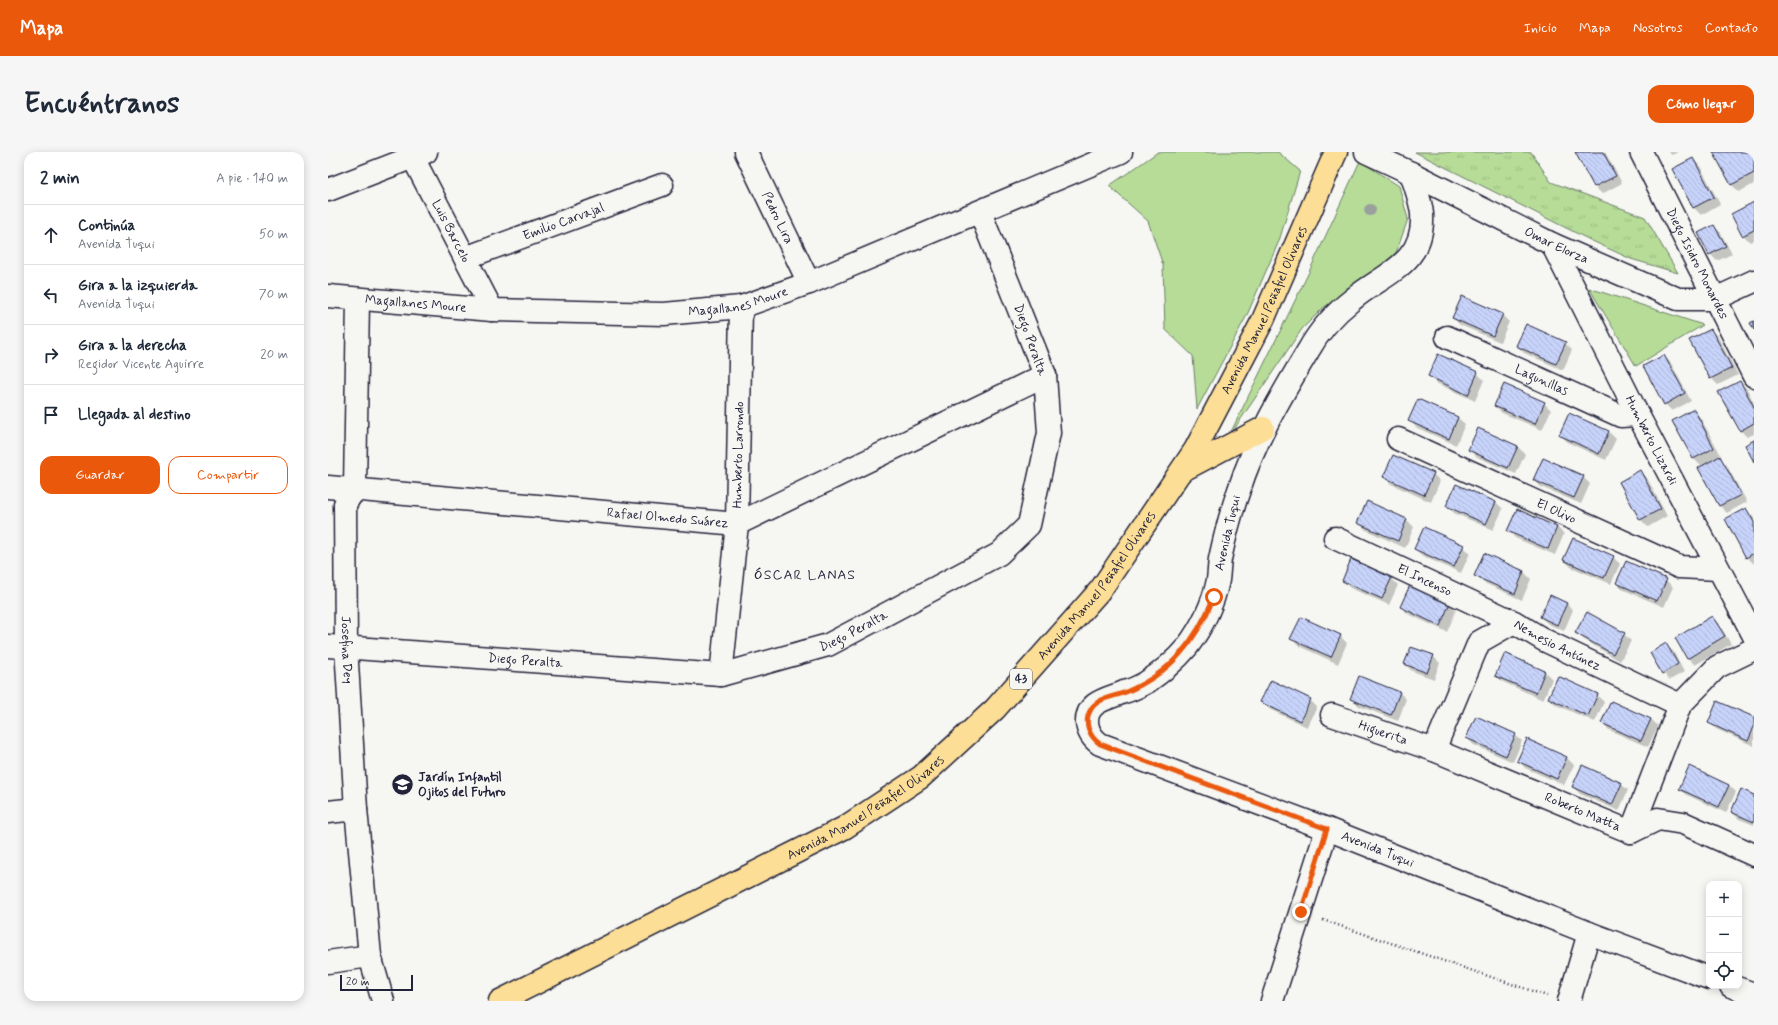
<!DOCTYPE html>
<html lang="es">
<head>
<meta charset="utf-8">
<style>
	body { margin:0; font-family:Mynerve,sans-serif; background:#f6f6f7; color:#1f2937 }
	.controls { position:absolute; right:12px; bottom:12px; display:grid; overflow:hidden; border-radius:8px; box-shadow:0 2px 10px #0003 }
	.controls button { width:36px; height:36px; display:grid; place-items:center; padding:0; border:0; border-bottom:1px solid #e0e1e3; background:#fff; color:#1f2937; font:20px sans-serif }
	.scale { position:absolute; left:12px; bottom:10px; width:73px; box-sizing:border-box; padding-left:4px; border:2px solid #22223b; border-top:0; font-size:11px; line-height:14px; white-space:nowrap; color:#22223b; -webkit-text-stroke:3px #f6f6f2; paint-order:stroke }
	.stop { position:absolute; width:12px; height:12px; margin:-9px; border:3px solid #ea580c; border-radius:50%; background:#fff }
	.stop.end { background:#ea580c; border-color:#fff; box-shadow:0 1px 4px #0008 }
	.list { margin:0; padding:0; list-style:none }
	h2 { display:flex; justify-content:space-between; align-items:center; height:52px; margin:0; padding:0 16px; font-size:17px }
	h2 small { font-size:13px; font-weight:400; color:#747a83 }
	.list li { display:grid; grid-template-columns:26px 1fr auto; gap:12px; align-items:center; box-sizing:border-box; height:60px; padding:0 16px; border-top:1px solid #e0e1e3 }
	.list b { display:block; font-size:15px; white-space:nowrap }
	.list p { margin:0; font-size:13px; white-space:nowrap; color:#747a83 }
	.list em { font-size:13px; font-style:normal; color:#747a83 }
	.actions { display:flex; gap:8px; padding:12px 16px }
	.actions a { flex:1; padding:9px 0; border:1px solid #ea580c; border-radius:12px; text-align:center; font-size:14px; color:#ea580c }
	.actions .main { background:#ea580c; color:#fff }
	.icon { flex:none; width:22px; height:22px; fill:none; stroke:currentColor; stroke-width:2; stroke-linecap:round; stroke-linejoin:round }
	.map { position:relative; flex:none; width:1426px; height:849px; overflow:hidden; border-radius:12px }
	header { display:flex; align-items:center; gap:24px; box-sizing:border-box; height:56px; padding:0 20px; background:#ea580c; color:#fff }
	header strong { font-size:19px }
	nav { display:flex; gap:22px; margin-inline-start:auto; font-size:14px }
	.intro { display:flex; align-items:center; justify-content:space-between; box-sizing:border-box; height:96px; padding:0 24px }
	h1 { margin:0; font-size:28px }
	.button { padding:10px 18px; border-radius:12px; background:#ea580c; color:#fff; font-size:14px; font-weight:700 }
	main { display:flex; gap:24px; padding:0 24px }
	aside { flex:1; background:#fff; border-radius:12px; box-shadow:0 2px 10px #0003 }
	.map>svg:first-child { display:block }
</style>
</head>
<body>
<header>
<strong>Mapa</strong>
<nav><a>Inicio</a><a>Mapa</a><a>Nosotros</a><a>Contacto</a></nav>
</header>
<div class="intro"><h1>Encuéntranos</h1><a class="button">Cómo llegar</a></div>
<main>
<aside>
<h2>2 min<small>A pie · 140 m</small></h2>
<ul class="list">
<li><svg class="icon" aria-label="ahead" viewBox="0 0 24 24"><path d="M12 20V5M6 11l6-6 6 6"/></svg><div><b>Continúa</b><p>Avenida Tuqui</p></div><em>50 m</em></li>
<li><svg class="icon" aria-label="left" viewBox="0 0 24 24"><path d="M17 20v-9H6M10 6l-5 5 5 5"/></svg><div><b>Gira a la izquierda</b><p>Avenida Tuqui</p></div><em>70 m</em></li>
<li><svg class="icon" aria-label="right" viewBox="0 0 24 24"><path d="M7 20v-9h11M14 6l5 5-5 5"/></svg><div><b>Gira a la derecha</b><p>Regidor Vicente Aguirre</p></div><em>20 m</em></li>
<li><svg class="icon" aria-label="arrive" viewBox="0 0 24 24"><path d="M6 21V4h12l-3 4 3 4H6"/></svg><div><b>Llegada al destino</b></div></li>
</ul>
<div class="actions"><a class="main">Guardar</a><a>Compartir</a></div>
</aside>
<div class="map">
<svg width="1426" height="849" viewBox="0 0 1426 849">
	<defs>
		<pattern id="park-tufts" width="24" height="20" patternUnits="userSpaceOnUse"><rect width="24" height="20" fill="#b6dc97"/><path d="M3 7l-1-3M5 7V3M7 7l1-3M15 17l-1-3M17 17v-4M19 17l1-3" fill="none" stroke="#9cbc83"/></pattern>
		<pattern id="building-back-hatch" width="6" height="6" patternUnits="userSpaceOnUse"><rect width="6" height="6" fill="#c7d3fa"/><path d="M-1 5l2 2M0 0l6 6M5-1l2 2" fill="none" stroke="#abb5d7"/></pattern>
	</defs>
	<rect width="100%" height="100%" fill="#f6f6f2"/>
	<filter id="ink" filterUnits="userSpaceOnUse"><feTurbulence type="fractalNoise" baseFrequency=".025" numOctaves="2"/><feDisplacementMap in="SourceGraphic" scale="8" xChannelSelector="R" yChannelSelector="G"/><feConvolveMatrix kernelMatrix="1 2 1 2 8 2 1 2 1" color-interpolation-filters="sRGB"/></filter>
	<g filter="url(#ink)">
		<path fill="#b6dc97" stroke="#6c7f69" d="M830,0H950L972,19L951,89L919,163L869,257L865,204L837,177L835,113L820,69L781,34Z
			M1032,9L1071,34L1080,67L1068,101L1031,131L995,156L974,177L900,286L981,120Z
			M1261,136L1375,173L1308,214Z"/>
		<path fill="url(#park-tufts)" stroke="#6c7f69" d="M1087,0H1203L1223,30L1317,65L1350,121L1303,107L1260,87Z"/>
		<path fill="#0003" d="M1248,0H1277L1294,31L1274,42L1267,35Z
			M1340,0H1350L1344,3Z
			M1386,0H1426V32L1411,40L1404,33Z
			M1365,7L1372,14L1392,52L1373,63L1366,56Z
			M1426,51V88L1422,90L1415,83Z
			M1386,74L1393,81L1404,102L1389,109L1382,102Z
			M1174,163L1181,170L1172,190L1132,173L1125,166Z
			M1383,178L1390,185L1410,223L1390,233L1383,226L1363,189Z
			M1237,191L1244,198L1235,218L1196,201L1189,194Z
			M1336,204L1343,211L1363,249L1344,259L1337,252Z
			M1149,221L1156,228L1147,249L1108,231L1101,224Z
			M1412,230L1419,237L1426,251V282L1419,285L1412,278Z
			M1091,248L1130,266L1137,272L1128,293L1089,276L1082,269Z
			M1216,251L1223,258L1214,278L1174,261L1167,254Z
			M1365,258L1372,265L1393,303L1390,304L1398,312L1419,350L1399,361L1392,354L1371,316L1374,315L1366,307L1346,269Z
			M1241,262L1281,280L1288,287L1278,308L1239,290L1232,283Z
			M1151,277L1190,295L1197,302L1188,322L1149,305L1142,298Z
			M1312,319L1319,326L1339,364L1320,375L1313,368L1292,330Z
			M1105,322L1112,329L1103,350L1063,332L1056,325Z
			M1255,325L1262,332L1253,352L1213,335L1206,328Z
			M1168,350L1175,357L1165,378L1126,361L1119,354Z
			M1040,351L1079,368L1086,375L1077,396L1038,378L1031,371Z
			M1418,357L1426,366V412L1419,405Z
			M1190,358L1229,375L1236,382L1227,403L1187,386L1181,379Z
			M1135,394L1142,401L1133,421L1094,404L1087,397Z
			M1157,403L1196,420L1203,427L1194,448L1154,430L1147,423Z
			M1285,405L1292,412L1283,432L1243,415L1236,408Z
			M1063,426L1070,433L1061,453L1022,436L1015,429Z
			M1338,428L1345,435L1336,455L1296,438L1289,431Z
			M1082,434L1122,452L1128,459L1119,480L1080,462L1073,455Z
			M1238,451L1245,458L1236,479L1220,472L1213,465Z
			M1259,461L1296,482L1303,489L1292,509L1255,487L1248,480Z
			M1384,465L1391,472L1403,492L1367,513L1360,506L1348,487Z
			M1012,484L1019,491L1010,512L971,494L964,487Z
			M1338,493L1345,499L1356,520L1342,528L1335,521Z
			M1178,503L1217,520L1224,527L1215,548L1175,530L1168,523Z
			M1105,504L1112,511L1106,527L1084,519L1077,512Z
			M1071,540L1078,547L1070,569L1031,554L1024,547Z
			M1269,543L1276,550L1267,570L1228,553L1221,546Z
			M982,548L989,555L979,575L941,557L934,550Z
			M1284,550L1323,567L1330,574L1320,595L1281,578L1274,571Z
			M1426,566V594L1388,577L1381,570Z
			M1187,583L1194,589L1185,610L1146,593L1139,586Z
			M1199,588L1239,606L1246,613L1236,633L1197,616L1191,609Z
			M1293,632L1300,638L1291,659L1252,642L1245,635Z
			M1401,633L1408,640L1398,661L1359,643L1352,636Z
			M1426,644V673L1411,667L1404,660Z"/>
		<path fill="url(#building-back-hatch)" stroke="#22223b" d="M1247,0H1275L1288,24L1266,35Z
			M1385,0H1424L1426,4V21L1403,33Z
			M1365,6L1386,45L1365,56L1344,17Z
			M1426,50V78L1414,84L1403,62Z
			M1386,73L1398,94L1381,103L1370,81Z
			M1134,144L1175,162L1165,184L1124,166Z
			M1426,169V178L1422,171Z
			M1198,172L1238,190L1228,212L1188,194Z
			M1383,177L1404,216L1382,227L1361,188Z
			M1110,202L1150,220L1140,243L1100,224Z
			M1336,203L1357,241L1336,253L1315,214Z
			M1412,229L1426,255V271L1412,279L1390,240Z
			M1176,232L1217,250L1207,272L1166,254Z
			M1090,247L1130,265L1121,287L1080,269Z
			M1366,257L1386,296L1365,307L1344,269Z
			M1241,261L1281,279L1271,302L1231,283Z
			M1150,276L1190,294L1180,316L1140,298Z
			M1426,288V310L1417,293Z
			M1065,303L1106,321L1096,343L1055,325Z
			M1392,304L1413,343L1391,354L1370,316Z
			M1215,306L1256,324L1246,346L1205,328Z
			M1312,318L1333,357L1312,368L1291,330Z
			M1128,332L1168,350L1158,372L1118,354Z
			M1039,349L1079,367L1070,389L1029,371Z
			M1418,356L1426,370V401L1418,406L1397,367Z
			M1189,357L1229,375L1220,397L1179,379Z
			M1096,375L1136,393L1126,415L1086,397Z
			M1245,386L1286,404L1276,426L1235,408Z
			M1156,401L1196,419L1187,442L1146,424Z
			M1023,407L1064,425L1054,447L1014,429Z
			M1298,409L1339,427L1329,449L1288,431Z
			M1082,433L1122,451L1112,474L1072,455Z
			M1222,443L1239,451L1229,473L1212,465Z
			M1259,460L1297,481L1285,502L1247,481Z
			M1384,464L1397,484L1359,507L1347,486Z
			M973,465L1013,483L1003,505L962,487Z
			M1338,491L1350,512L1334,522L1322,501Z
			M1083,495L1106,503L1099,521L1076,512Z
			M1177,501L1217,519L1208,541L1167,524Z
			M1031,524L1072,540L1063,563L1022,547Z
			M1230,524L1270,542L1260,564L1220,546Z
			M943,528L983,547L972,569L932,550Z
			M1283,549L1323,567L1313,589L1273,571Z
			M1389,549L1426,565V575L1420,589L1380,571Z
			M1148,564L1188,582L1178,604L1138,586Z
			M1199,587L1239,605L1229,627L1189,609Z
			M1254,613L1294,631L1284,653L1244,635Z
			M1361,614L1401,633L1391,655L1351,637Z
			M1413,637L1426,643V670L1403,660Z"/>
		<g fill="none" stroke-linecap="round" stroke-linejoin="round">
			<defs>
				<g id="street">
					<path id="s1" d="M82,0L164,158"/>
					<path id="s2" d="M418,0L481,131"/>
					<path id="s3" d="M1313,0L1426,224"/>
					<path d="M0,38L98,0"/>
					<path id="s4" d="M1224,92L1310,263L1426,484"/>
					<path id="s5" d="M137,106L334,33"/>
					<path id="s6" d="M30,147L27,337L17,352L18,495L28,657L42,804L55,849"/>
					<path id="s7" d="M1119,185L1293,264L1310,263"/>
					<path id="s8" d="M1070,287L1351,415L1390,417"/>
					<path id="s9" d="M0,335L409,372L717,223"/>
					<path id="s10" d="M1007,386L1186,470L1216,488L1352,553"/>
					<path id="s11" d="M0,494L393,523L500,493L671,402L701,373L721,281L717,223L652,60"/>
					<path id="s12" d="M393,523L409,372L413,155"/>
					<path id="s13" d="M1004,563L1106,598L1303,680L1330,667L1355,671L1426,703"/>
					<path d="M1106,598L1151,490L1186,470"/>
					<path d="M0,660L28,657"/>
					<path d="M1303,680L1352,553L1389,515L1426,497"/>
					<path d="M0,810L42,804"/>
					<path d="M944,849L999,677"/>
					<path d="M1241,849L1261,781"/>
				</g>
				<g id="secondary">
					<path id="s14" d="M1038,0L1083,21L1224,92L1350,147H1387L1426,129"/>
					<path id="s15" d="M1083,21C1087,34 1093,49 1094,62C1097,113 1054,122 1024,148C1006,162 991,179 980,199C953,244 927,288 911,338C903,360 897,384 892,407C891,414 891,421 890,428C885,453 874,475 859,495C848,508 834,520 819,530C812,534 804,538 796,540C780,547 758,549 759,571C760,580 765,587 772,592L999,677L1261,781L1381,826"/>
					<path id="s16" d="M0,144L164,158L336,162L413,155L481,131L793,0"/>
					<path d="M1403,834L1426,842"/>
				</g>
				<g id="primary">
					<path d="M855,318L935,276"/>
					<path id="s17" d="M172,849L516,676L593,625L667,557L773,437L867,298L935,168L1008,0"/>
				</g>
			</defs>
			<use href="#street" stroke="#22223b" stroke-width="25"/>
			<use href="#secondary" stroke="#22223b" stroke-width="25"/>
			<use href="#primary" stroke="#22223b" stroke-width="25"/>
			<path stroke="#22223b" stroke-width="2.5" stroke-dasharray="1 3" stroke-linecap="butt" d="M995,768L1219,844"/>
			<use href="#street" stroke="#f6f6f2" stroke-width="22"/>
			<use href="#secondary" stroke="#f6f6f2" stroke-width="22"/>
			<use href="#primary" stroke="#fcde96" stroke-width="22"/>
		</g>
		<circle fill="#9aa09d" cx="1042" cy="58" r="6"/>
	</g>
	<g fill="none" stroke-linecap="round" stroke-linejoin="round" filter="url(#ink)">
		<path stroke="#ea580c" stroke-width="5" d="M886,445C868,489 843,521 798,540C786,545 771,545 763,557C755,570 761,584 772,592L999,677L973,760"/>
	</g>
	<defs>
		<symbol id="school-disc" viewBox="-11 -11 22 22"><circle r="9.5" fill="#22223b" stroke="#f6f6f2"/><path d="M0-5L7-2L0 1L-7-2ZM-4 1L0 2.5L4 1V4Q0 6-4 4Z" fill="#fff"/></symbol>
	</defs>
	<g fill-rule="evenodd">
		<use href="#school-disc" x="62" y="620" width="25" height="25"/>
	</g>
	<g text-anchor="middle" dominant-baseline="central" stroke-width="3" stroke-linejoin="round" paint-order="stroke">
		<rect fill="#f6f6f2" stroke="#626272" stroke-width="1" x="682" y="517" width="22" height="20" rx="3"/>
		<g font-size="12" font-weight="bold" fill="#22223b">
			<text x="693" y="527">43</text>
		</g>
		<g font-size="13" fill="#22223b" stroke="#f6f6f2">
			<text stroke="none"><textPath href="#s2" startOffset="73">Pedro Lira</textPath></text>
			<text stroke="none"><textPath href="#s5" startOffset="105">Emilio Carvajal</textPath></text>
			<text stroke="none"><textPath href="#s1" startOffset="89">Luis Barcelo</textPath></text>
			<text stroke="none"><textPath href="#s14" startOffset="212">Omar Elorza</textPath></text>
			<text stroke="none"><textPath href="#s3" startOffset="125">Diego Isidro Monardes</textPath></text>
			<text stroke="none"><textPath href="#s16" startOffset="412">Magallanes Moure</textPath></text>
			<text stroke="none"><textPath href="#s16" startOffset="88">Magallanes Moure</textPath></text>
			<text stroke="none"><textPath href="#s17" startOffset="1062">Avenida Manuel Peñafiel Olivares</textPath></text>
			<text transform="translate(702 188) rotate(70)">Diego Peralta</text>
			<text stroke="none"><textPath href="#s7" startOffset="104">Lagunillas</textPath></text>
			<text stroke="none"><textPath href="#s4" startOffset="220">Humberto Lizardi</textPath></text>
			<text stroke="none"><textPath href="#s12" startOffset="221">Humberto Larrondo</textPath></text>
			<text stroke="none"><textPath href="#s8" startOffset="174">El Olivo</textPath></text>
			<text stroke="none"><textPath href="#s9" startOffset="341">Rafael Olmedo Suárez</textPath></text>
			<text transform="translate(900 381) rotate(-77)">Avenida Tuqui</text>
			<text stroke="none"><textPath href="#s10" startOffset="99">El Incenso</textPath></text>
			<text stroke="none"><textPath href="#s17" startOffset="738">Avenida Manuel Peñafiel Olivares</textPath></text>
			<text stroke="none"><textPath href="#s11" startOffset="534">Diego Peralta</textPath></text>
			<text stroke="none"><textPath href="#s10" startOffset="247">Nemesio Antúnez</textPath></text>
			<text stroke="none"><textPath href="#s6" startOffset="354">Josefina Dey</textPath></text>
			<text stroke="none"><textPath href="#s11" startOffset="198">Diego Peralta</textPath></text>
			<text stroke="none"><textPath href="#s13" startOffset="54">Higuerita</textPath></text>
			<text stroke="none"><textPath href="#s17" startOffset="414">Avenida Manuel Peñafiel Olivares</textPath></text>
			<text stroke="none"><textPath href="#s13" startOffset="269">Roberto Matta</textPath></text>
			<text stroke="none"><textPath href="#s15" startOffset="1004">Avenida Tuqui</textPath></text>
		</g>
		<g font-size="13" font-weight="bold" fill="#22223b" stroke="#f6f6f2" text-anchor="start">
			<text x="90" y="625">Jardín Infantil<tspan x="90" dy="15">Ojitos del Futuro</tspan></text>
		</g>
		<g font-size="14" letter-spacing="1" fill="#22223b" stroke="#f6f6f2">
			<text x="477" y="423">ÓSCAR LANAS</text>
		</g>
	</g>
</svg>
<div class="controls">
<button>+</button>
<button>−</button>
<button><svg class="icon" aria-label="locate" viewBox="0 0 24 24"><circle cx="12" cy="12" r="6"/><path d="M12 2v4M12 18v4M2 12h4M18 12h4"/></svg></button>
</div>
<div class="scale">20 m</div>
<div class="stop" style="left:886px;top:445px"></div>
<div class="stop end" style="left:973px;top:760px"></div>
</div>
</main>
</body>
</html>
